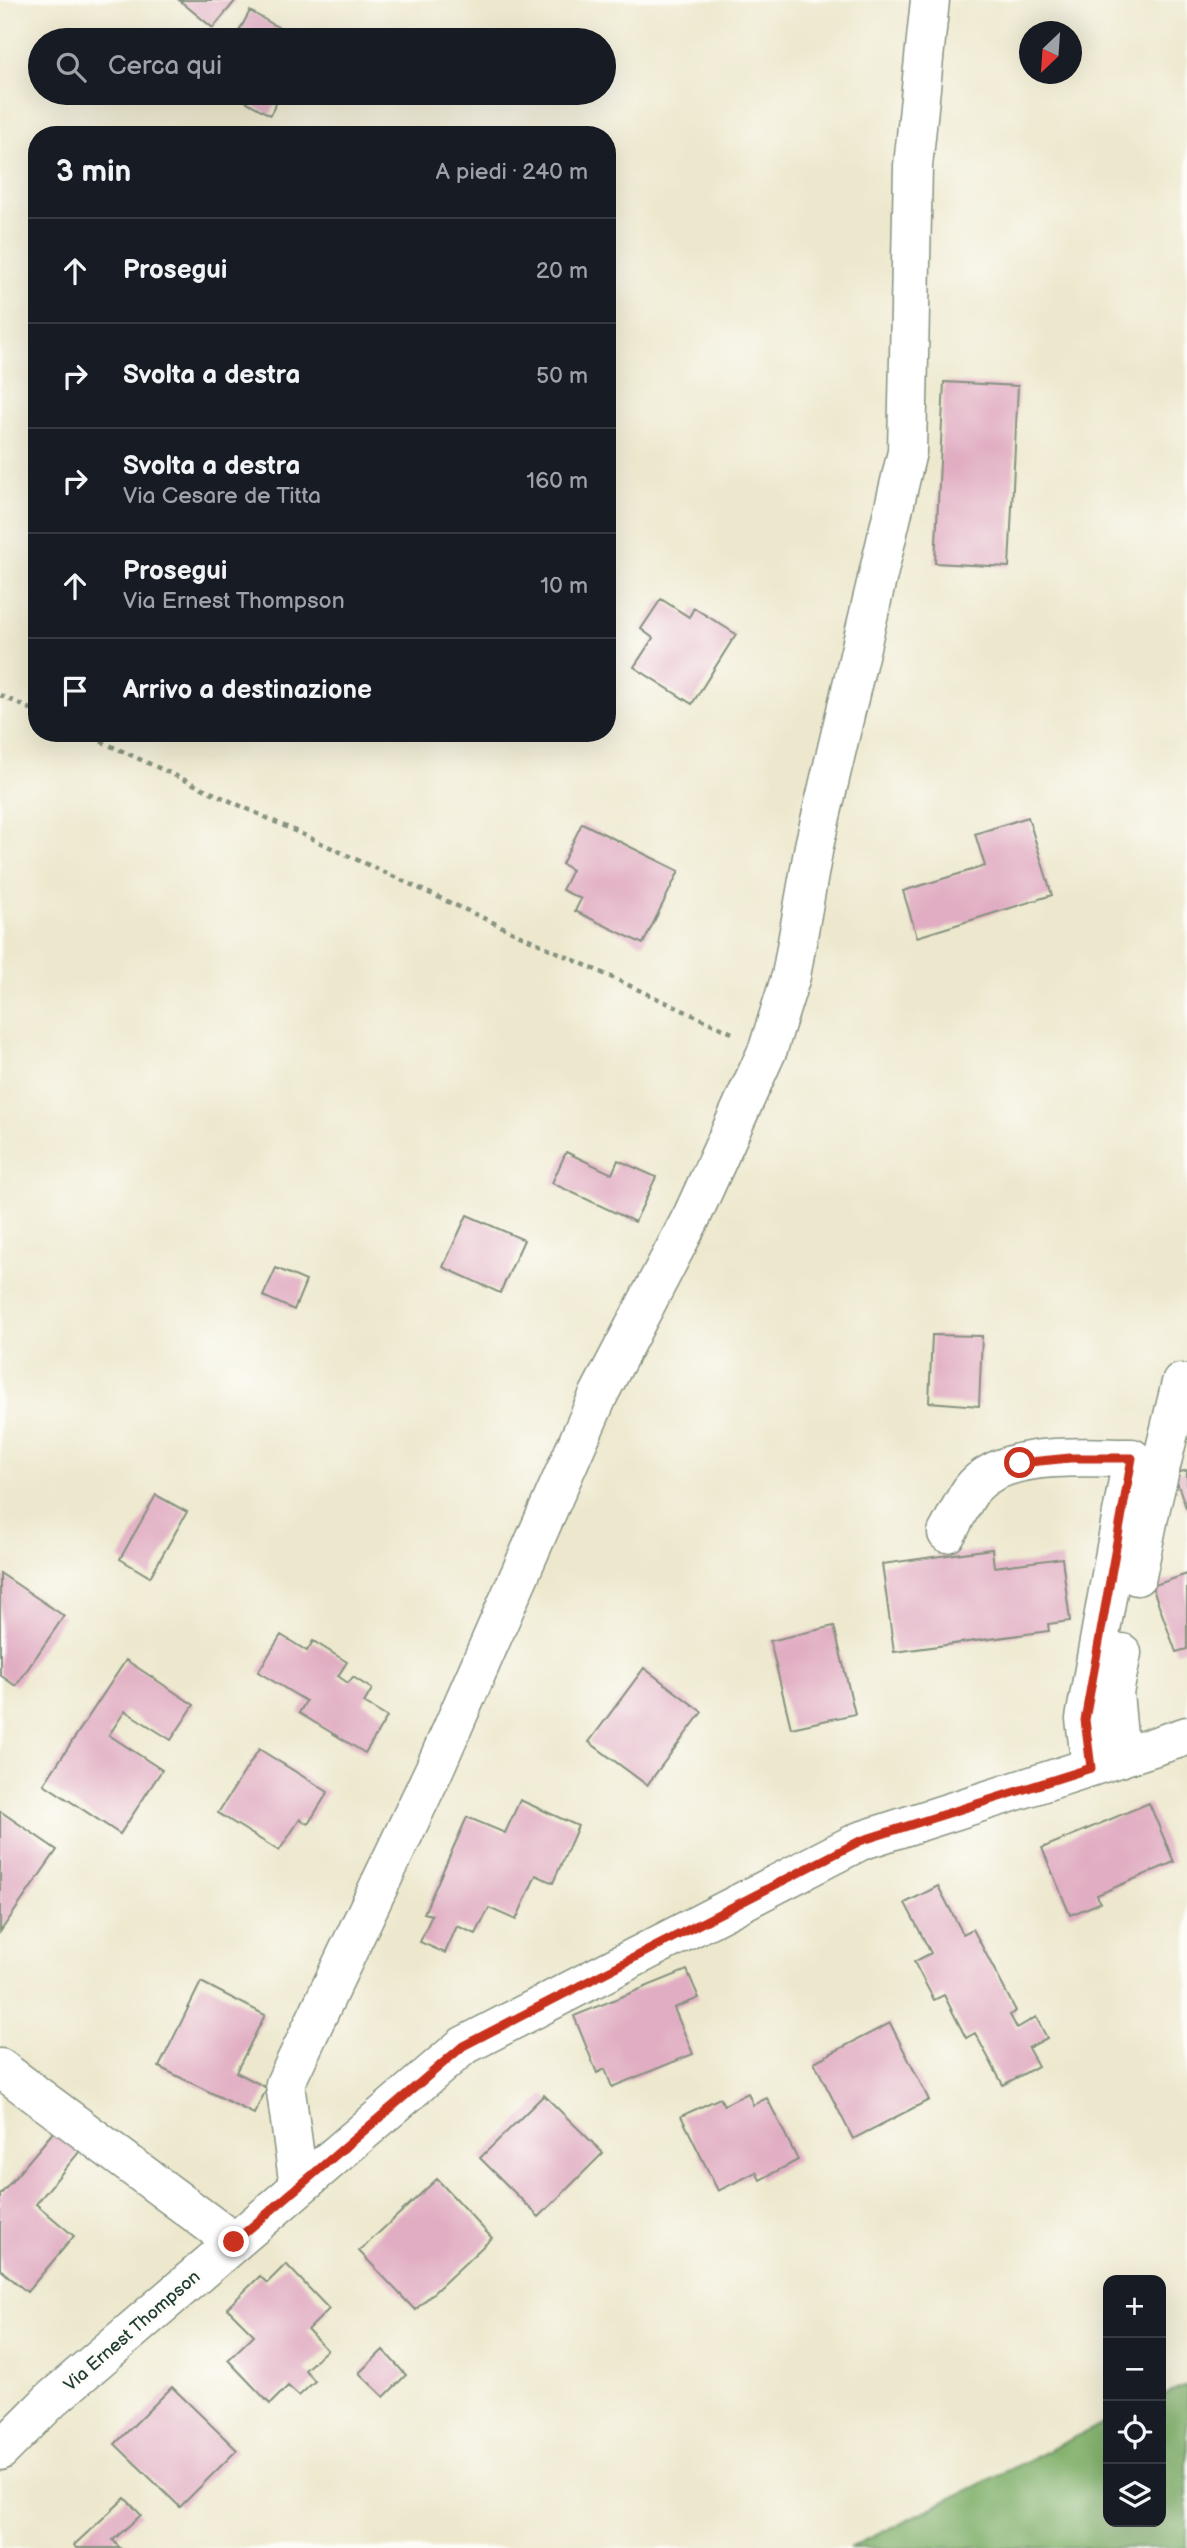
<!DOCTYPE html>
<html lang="it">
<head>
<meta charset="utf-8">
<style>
	body { margin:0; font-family:"Balsamiq Sans",sans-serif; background:#20242c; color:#f1f3f6 }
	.controls { position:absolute; right:21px; bottom:21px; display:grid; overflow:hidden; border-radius:14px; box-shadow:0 7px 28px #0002 }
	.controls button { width:63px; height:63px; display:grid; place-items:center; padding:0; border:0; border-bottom:2px solid #363941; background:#171b24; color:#f1f3f6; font:35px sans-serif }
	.compass { position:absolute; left:1019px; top:21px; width:63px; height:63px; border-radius:50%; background:#171b24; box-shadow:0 7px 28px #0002; rotate:205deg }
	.stop { position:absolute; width:21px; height:21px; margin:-16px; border:5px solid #c8321e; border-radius:50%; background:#fff }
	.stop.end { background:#c8321e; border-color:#fff; box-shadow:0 2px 7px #0008 }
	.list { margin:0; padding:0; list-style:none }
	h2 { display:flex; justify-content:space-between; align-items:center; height:91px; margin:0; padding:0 28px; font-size:30px }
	h2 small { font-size:23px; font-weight:400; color:#9ea1a6 }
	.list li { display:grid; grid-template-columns:46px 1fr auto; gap:21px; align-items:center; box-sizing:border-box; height:105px; padding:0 28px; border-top:2px solid #363941 }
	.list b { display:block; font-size:26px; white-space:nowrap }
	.list p { margin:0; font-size:23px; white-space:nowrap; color:#9ea1a6 }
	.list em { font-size:23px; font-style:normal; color:#9ea1a6 }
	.icon { flex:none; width:38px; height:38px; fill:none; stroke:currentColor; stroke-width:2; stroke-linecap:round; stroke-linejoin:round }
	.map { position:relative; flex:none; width:1187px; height:2548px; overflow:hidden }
	.search { position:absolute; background:#171b24; box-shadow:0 7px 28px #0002; left:28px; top:28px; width:588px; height:77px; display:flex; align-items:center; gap:18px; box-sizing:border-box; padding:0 24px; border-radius:38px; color:#9ea1a6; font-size:26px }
	.panel { position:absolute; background:#171b24; box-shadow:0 7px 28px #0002; left:28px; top:126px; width:588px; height:616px; border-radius:28px }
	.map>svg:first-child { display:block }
</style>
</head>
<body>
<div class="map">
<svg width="1187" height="2548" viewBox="0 0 1187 2548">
	<rect width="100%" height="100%" fill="#fdfcf7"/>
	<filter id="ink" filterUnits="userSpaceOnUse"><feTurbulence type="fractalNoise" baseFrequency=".0143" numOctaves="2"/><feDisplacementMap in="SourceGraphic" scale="14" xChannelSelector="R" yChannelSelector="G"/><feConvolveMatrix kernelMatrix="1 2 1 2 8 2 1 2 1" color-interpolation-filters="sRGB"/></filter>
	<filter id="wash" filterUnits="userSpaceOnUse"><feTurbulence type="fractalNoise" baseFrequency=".00686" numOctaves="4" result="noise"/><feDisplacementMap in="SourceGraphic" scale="28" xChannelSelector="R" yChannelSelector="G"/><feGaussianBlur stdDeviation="1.57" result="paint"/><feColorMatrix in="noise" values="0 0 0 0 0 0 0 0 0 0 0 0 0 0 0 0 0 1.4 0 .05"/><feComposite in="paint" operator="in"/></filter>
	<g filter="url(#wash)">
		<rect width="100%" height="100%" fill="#ede8cd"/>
		<path fill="#7eae68" stroke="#4e764e" stroke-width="2" d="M1187,2385V2548H850L1108,2421V2522H1161V2397Z"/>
		<g id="blocks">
			<path fill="#e1adc2" d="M179,0H236L213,28Z
				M250,11L300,40H250L238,33Z
				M231,93H282L270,115Z
				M944,382L1018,386L1009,567L935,563Z
				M661,599L689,617L694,608L736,634L692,704L634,667L653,638L641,629Z
				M1028,817L1052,895L917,937L903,891L985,866L975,834Z
				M582,823L679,871L643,944L575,911L581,899L562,890L572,870L562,864Z
				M566,1152L612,1174L618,1160L656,1177L635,1222L552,1183Z
				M467,1215L524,1240L500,1293L443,1267Z
				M276,1268L306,1281L294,1310L263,1296Z
				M932,1335L982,1336L979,1406L929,1402Z
				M1187,1470V1510L1174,1474Z
				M156,1495L187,1512L150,1577L120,1559Z
				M992,1549L994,1567L1062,1558L1070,1621L1048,1624L1049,1631L894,1652L882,1564Z
				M0,1573L64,1616L16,1686L0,1675Z
				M1187,1574V1649L1176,1652L1152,1586Z
				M834,1626L855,1714L791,1728L770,1641Z
				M281,1635L307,1651L313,1641L347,1662L338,1676L348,1683L353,1677L372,1689L364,1703L387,1717L365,1753L299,1713L306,1701L258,1672Z
				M126,1660L194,1705L171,1740L125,1711L109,1735L162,1770L120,1834L44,1784Z
				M644,1668L702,1712L647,1785L589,1742Z
				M259,1749L328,1792L308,1824L300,1819L279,1851L218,1813Z
				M520,1800L578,1826L553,1883L536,1875L516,1920L489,1908L476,1934L457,1926L445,1953L420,1942L432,1915L424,1913L467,1817L505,1833Z
				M1149,1803L1174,1862L1097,1895L1100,1903L1070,1915L1042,1848Z
				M0,1811L57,1850L0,1932Z
				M938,1886L963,1934L973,1929L1016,2011L1010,2015L1017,2028L1036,2017L1047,2038L1028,2048L1038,2066L1003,2085L975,2033L966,2038L944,1995L934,2000L914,1962L931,1953L905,1903Z
				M687,1970L699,1998L674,2008L693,2054L612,2087L605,2069L597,2073L574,2016Z
				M201,1982L265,2015L236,2072L267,2088L254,2114L159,2067Z
				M890,2023L929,2100L853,2139L814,2062Z
				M748,2093L753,2105L767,2098L798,2160L760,2180L756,2172L718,2191L681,2116L720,2098L724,2105Z
				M544,2095L603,2153L539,2217L480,2158Z
				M55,2130L80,2151L36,2204L74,2236L27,2292L0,2269V2195Z
				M437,2179L492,2238L415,2310L359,2251Z
				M286,2264L329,2309L308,2330L327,2350L305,2370L315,2381L299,2396L288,2386L270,2404L228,2360L254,2335L227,2308L260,2276L267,2283Z
				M383,2350L406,2375L384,2397L359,2373Z
				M172,2387L237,2450L180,2507L115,2444Z
				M125,2498L141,2515L113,2540L120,2548H76L74,2545Z"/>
		</g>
	</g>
	<g filter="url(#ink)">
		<use href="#blocks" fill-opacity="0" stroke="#869280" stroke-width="2"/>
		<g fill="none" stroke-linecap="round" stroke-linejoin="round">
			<defs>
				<path id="minor" d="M947,1533C955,1519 962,1503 971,1490C1002,1449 1086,1458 1132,1458L1085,1719L1091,1767
					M1137,1576L1151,1507L1181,1383
					M1120,1758L1114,1693L1122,1653
					M0,2068L234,2242
					M299,2187L285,2084L434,1770L599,1394L692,1216L768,1049L791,976L814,846L907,452L913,166L930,0
					M0,2451L51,2400L463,2046L860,1841L1187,1736"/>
			</defs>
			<use href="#minor" stroke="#869280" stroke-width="41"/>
			<path stroke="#869280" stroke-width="4.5" stroke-dasharray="5 5" stroke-linecap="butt" d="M0,695L37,712
				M83,733L732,1033"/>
			<use href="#minor" stroke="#fff" stroke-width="38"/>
		</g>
	</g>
	<g fill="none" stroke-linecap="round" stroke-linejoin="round" filter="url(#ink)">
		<path stroke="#c8321e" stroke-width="9" d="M234,2242L463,2046L860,1841L1091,1768L1085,1720L1132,1458H1070L1020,1463"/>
	</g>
	<g text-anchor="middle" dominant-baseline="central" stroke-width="6" stroke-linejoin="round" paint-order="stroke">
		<g font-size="18" fill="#1f3d34" stroke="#fdfcf7">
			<text transform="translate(132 2331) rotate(-41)">Via Ernest Thompson</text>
		</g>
	</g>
</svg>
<div class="controls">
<button>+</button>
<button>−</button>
<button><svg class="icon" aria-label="locate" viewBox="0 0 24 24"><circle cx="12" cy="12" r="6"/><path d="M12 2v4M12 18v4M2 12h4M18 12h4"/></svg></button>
<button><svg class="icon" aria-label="layers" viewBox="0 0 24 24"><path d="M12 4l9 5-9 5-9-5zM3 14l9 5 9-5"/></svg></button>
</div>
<svg class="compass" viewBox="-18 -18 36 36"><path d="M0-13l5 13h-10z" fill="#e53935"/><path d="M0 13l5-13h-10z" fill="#9ea1a6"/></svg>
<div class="stop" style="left:1020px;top:1463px"></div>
<div class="stop end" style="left:234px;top:2242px"></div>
<div class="search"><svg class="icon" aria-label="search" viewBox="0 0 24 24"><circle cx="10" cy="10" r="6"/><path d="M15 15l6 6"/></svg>Cerca qui</div>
<section class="panel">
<h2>3 min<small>A piedi · 240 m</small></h2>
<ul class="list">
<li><svg class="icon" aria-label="ahead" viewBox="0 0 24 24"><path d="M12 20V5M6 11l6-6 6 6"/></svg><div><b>Prosegui</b></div><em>20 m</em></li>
<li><svg class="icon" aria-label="right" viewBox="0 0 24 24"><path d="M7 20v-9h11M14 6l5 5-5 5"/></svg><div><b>Svolta a destra</b></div><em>50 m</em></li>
<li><svg class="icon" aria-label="right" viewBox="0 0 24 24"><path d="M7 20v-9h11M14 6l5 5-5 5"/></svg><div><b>Svolta a destra</b><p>Via Cesare de Titta</p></div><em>160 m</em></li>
<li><svg class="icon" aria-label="ahead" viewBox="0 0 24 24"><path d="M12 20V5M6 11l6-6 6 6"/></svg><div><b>Prosegui</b><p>Via Ernest Thompson</p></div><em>10 m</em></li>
<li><svg class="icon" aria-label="arrive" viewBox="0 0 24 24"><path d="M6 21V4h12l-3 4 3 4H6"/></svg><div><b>Arrivo a destinazione</b></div></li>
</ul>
</section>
</div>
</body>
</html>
